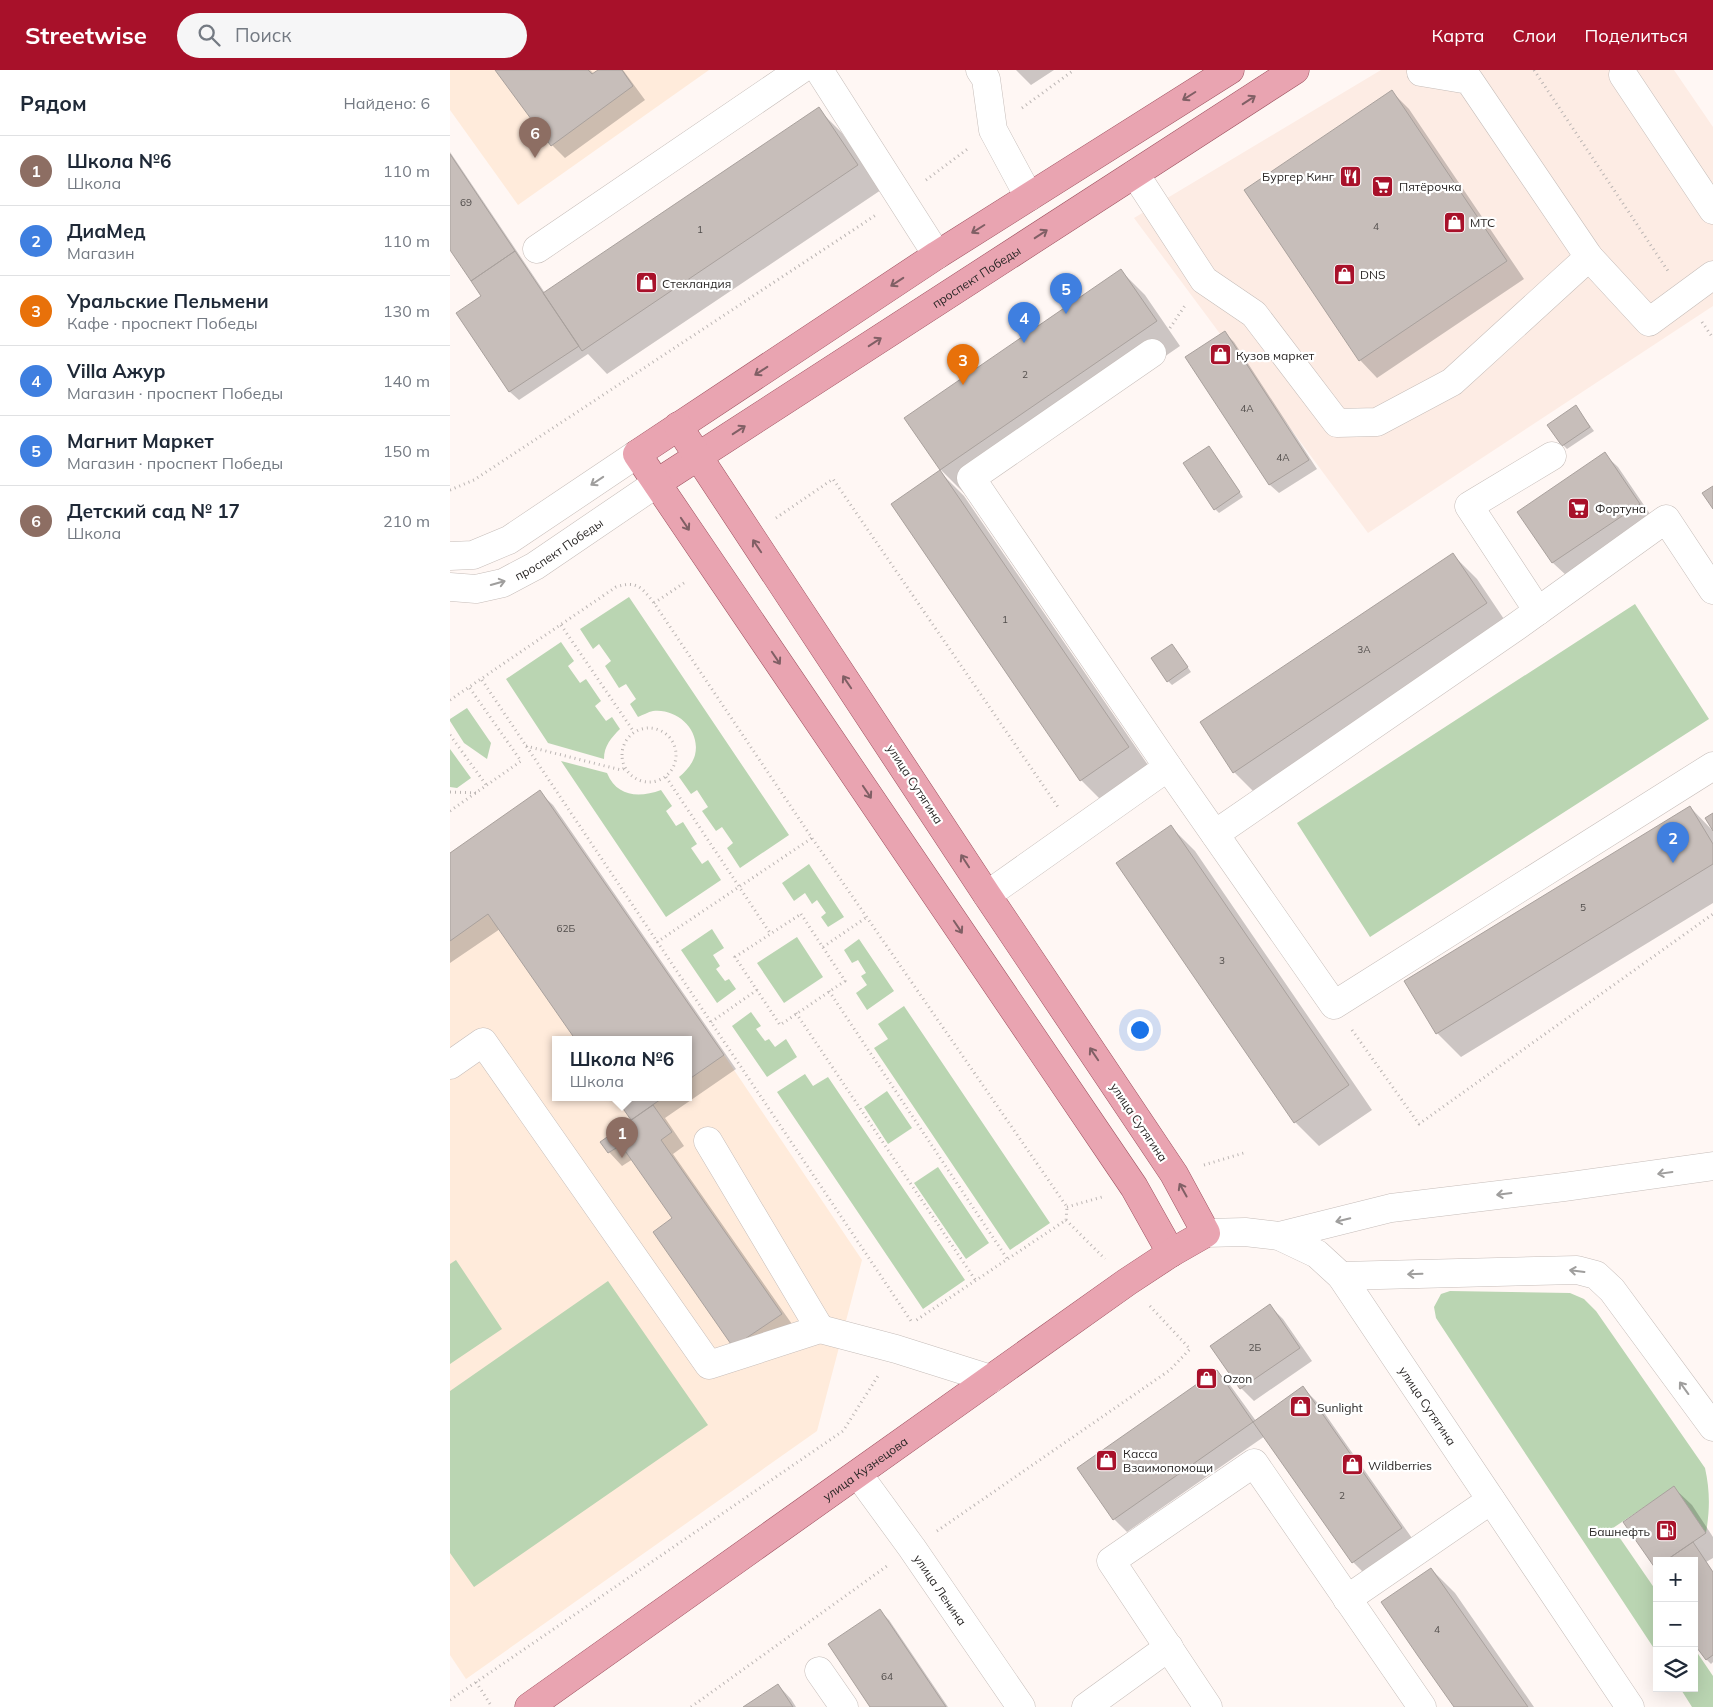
<!DOCTYPE html>
<html lang="ru">
<head>
<meta charset="utf-8">
<style>
	body { margin:0; font-family:Mulish,sans-serif; background:#f6f6f7; color:#1f2937 }
	.controls { position:absolute; right:15px; bottom:15px; display:grid; overflow:hidden; border-radius:0px; box-shadow:0 5px 20px #0002 }
	.controls button { width:45px; height:45px; display:grid; place-items:center; padding:0; border:0; border-bottom:1px solid #e0e1e3; background:#fff; color:#1f2937; font:25px sans-serif }
	.you { position:absolute; left:689px; top:959px; width:18px; height:18px; margin:-12px; border:4px solid #fff; border-radius:50%; background:#1a73e8; box-shadow:0 0 0 8px #1a73e833 }
	.badge { display:grid; place-items:center; width:32px; height:32px; border-radius:50%; background:#a8112a; color:#fff; font-size:16px; font-weight:700 }
	.pin { position:absolute; translate:-50% -41px; filter:drop-shadow(0 1px 2px #0008) }
	.pin::after { content:''; position:absolute; top:26px; width:18px; height:15px; background:inherit; clip-path:polygon(0 0,100% 0,50% 100%) }
	.popup { position:absolute; left:102px; top:966px; width:140px; height:65px; box-sizing:border-box; display:grid; place-content:center; border-radius:0px; background:#fff; filter:drop-shadow(0 1px 4px #0005); font-size:16px; white-space:nowrap; color:#747a83 }
	.popup b { font-size:19px; color:#1f2937 }
	.popup::after { content:''; position:absolute; left:50%; top:100%; margin-left:-10px; border:10px solid transparent; border-top-color:#fff }
	.list { margin:0; padding:0; list-style:none }
	h2 { display:flex; justify-content:space-between; align-items:center; height:65px; margin:0; padding:0 20px; font-size:21px }
	h2 small { font-size:16px; font-weight:400; color:#747a83 }
	.list li { display:grid; grid-template-columns:32px 1fr auto; gap:15px; align-items:center; box-sizing:border-box; height:70px; padding:0 20px; border-top:1px solid #e0e1e3 }
	.list b { display:block; font-size:19px; white-space:nowrap }
	.list p { margin:0; font-size:16px; white-space:nowrap; color:#747a83 }
	.list em { font-size:16px; font-style:normal; color:#747a83 }
	.icon { flex:none; width:28px; height:28px; fill:none; stroke:currentColor; stroke-width:2; stroke-linecap:round; stroke-linejoin:round }
	.map { position:relative; flex:none; width:1263px; height:1637px; overflow:hidden }
	header { display:flex; align-items:center; gap:30px; box-sizing:border-box; height:70px; padding:0 25px; background:#a8112a; color:#fff }
	header strong { font-size:24px }
	nav { display:flex; gap:28px; margin-inline-start:auto; font-size:18px }
	.search { width:350px; height:45px; background:#f6f6f7; display:flex; align-items:center; gap:12px; box-sizing:border-box; padding:0 18px; border-radius:28px; color:#747a83; font-size:19px }
	main { display:flex }
	aside { flex:1; background:#fff }
	.map>svg:first-child { display:block }
</style>
</head>
<body>
<header>
<strong>Streetwise</strong>
<div class="search"><svg class="icon" aria-label="search" viewBox="0 0 24 24"><circle cx="10" cy="10" r="6"/><path d="M15 15l6 6"/></svg>Поиск</div>
<nav><a>Карта</a><a>Слои</a><a>Поделиться</a></nav>
</header>
<main>
<aside>
<h2>Рядом<small>Найдено: 6</small></h2>
<ul class="list">
<li><span class="badge" style="background:#8d6e63">1</span><div><b>Школа №6</b><p>Школа</p></div><em>110 m</em></li>
<li><span class="badge" style="background:#3f7fe0">2</span><div><b>ДиаМед</b><p>Магазин</p></div><em>110 m</em></li>
<li><span class="badge" style="background:#e8710a">3</span><div><b>Уральские Пельмени</b><p>Кафе · проспект Победы</p></div><em>130 m</em></li>
<li><span class="badge" style="background:#3f7fe0">4</span><div><b>Villa Ажур</b><p>Магазин · проспект Победы</p></div><em>140 m</em></li>
<li><span class="badge" style="background:#3f7fe0">5</span><div><b>Магнит Маркет</b><p>Магазин · проспект Победы</p></div><em>150 m</em></li>
<li><span class="badge" style="background:#8d6e63">6</span><div><b>Детский сад № 17</b><p>Школа</p></div><em>210 m</em></li>
</ul>
</aside>
<div class="map">
<svg width="1263" height="1637" viewBox="0 0 1263 1637">
	<rect width="100%" height="100%" fill="#fff7f4"/>
	<path fill="#fdece4" d="M931,0H1224L1263,57V236L918,463L684,148Z"/>
	<path fill="#ffebdb" fill-rule="evenodd" d="M0,0H259L68,135L0,40Z
		M90,720L274,985L412,1190L367,1361L16,1609L0,1585V783ZM106,969H238V1027H106Z"/>
	<path fill="#bad5b2" d="M179,527L339,765L290,798L277,778L283,773L272,757L266,761L252,741L258,737L247,720L241,724L229,707C236,701 242,695 245,685C251,660 227,638 203,641C198,642 193,645 188,647L180,634L186,629L176,614L169,618L155,596L161,591L149,574L143,579L130,559Z
		M1185,534L1259,649L920,867L847,753Z
		M111,572L124,591L118,596L130,613L136,609L151,631L145,636L156,651L162,647L170,659C161,668 154,676 154,689L98,673L56,609Z
		M17,638L41,673L37,689L14,673L0,651V649Z
		M0,679L21,708L7,718L0,717Z
		M111,691L157,703C167,727 189,728 211,720L222,736L216,741L226,756L233,752L247,774L241,778L252,794L258,790L271,810L216,847Z
		M359,794L394,847L378,857L371,847L376,843L367,830L362,834L355,823L344,831L332,813Z
		M262,859L274,878L263,885L270,896L266,899L275,911L279,909L286,919L267,933L231,880Z
		M347,867L373,907L334,933L307,893Z
		M409,869L444,921L417,940L406,923L417,915L411,906L416,903L408,890L402,893L394,880Z
		M454,936L600,1153L560,1180L424,978L438,969L428,954Z
		M301,942L311,956L306,959L315,971L319,969L325,977L336,969L347,987L317,1007L282,956Z
		M355,1004L363,1016L378,1007L515,1210L473,1239L327,1022Z
		M437,1021L462,1058L438,1074L414,1037Z
		M488,1097L539,1173L516,1189L464,1113Z
		M6,1190L52,1259L0,1294V1194Z
		M158,1211L258,1355L24,1517L0,1483V1321Z
		M1000,1221L1120,1223L1134,1229L1146,1241L1255,1398C1260,1421 1260,1439 1256,1463L1224,1417L1163,1458L1207,1522V1583L986,1248L984,1237L991,1224Z
		M1244,1578L1263,1606V1637H1242L1230,1618H1244Z"/>
	<path fill="#0003" d="M47,0H140L144,4L150,0H173L195,30L115,88L102,75Z
		M566,0H604L581,15Z
		M942,22L959,39L1074,209L927,308L910,290L795,121Z
		M368,39L392,63L431,120L157,304L138,284L69,330L60,322L7,243L32,226L0,178V82L95,223Z
		M671,201L695,225L730,276L515,424L491,400L456,348Z
		M775,263L784,272L867,399L829,423L820,415L737,288Z
		M1126,337L1144,361L1117,379L1113,375Z
		M763,382L793,427L769,443L765,439Z
		M1154,384L1168,397L1202,447L1117,506L1103,493L1069,442Z
		M490,402L514,426L702,701L655,734L631,710Z
		M1003,485L1027,509L1060,558L808,726L784,702Z
		M726,580L741,602L722,615L718,611Z
		M89,722L103,735L286,999L215,1048L234,1076L223,1084L344,1257L298,1290L224,1148L183,1089L172,1096L159,1082L152,1072L183,1050L167,1027H238V969H127L50,859L0,893V784Z
		M1240,737L1263,761V833L1011,987L987,963Z
		M721,757L745,781L922,1040L869,1076L845,1052L667,794Z
		M820,1236L833,1249L862,1291L804,1331L791,1318Z
		M767,1302L780,1315L806,1351L853,1318L866,1331L964,1471L916,1505L903,1492L815,1366L677,1462L664,1449Z
		M1224,1418L1242,1435L1263,1467V1488L1256,1492L1263,1502V1592L1261,1594L1257,1590L1244,1491H1217V1488L1207,1491L1205,1496Z
		M981,1499L1005,1523L1084,1637H1005Z
		M430,1541L439,1550L498,1637H422Z
		M328,1615L341,1629L346,1637H295Z"/>
	<path fill="#c7beba" stroke="#a9a19d" d="M45,0H138L142,4L148,0H172L183,16L101,76Z
		M942,20L1057,191L909,291L794,120Z
		M369,37L408,95L132,281L93,223Z
		M0,84L65,181L21,211L0,180Z
		M65,181L129,276L59,322L6,243L31,226L21,211Z
		M671,199L707,251L490,400L454,348Z
		M775,261L859,390L819,415L735,287Z
		M1126,335L1140,357L1112,376L1097,355Z
		M759,376L790,422L764,440L733,393Z
		M1155,382L1190,434L1102,493L1067,442Z
		M490,400L679,677L630,711L441,434Z
		M1263,416V439L1252,423Z
		M1003,483L1037,533L783,703L750,652Z
		M722,574L738,597L717,612L701,588Z
		M90,720L274,985L238,1010V969H125L38,844L0,871V783Z
		M1240,736L1263,774V794L986,964L954,911Z
		M1263,743V761L1255,748Z
		M721,755L899,1015L844,1053L666,793Z
		M165,1027H214L181,1050Z
		M203,1035L222,1062L211,1070L332,1244L283,1277L203,1162L222,1148L171,1075L158,1083L150,1072Z
		M820,1234L850,1278L790,1319L760,1276Z
		M767,1300L803,1352L663,1450L627,1398Z
		M853,1316L952,1458L902,1493L803,1352Z
		M1224,1416L1256,1463L1215,1491H1207V1497L1205,1498L1173,1452Z
		M1243,1472L1263,1502V1585L1256,1590L1244,1574V1540L1247,1538L1244,1533V1491H1215Z
		M981,1498L1078,1637H1004L968,1586L931,1532Z
		M430,1539L496,1637H420L378,1574Z
		M328,1614L343,1637H293Z"/>
	<g fill="none" stroke-linecap="round" stroke-linejoin="round">
		<defs>
			<g id="minor">
				<path d="M369,0L487,185"/>
				<path d="M530,0L536,9L543,60L579,127"/>
				<path d="M971,2L1019,10L1139,187"/>
				<path d="M1173,5L1263,140"/>
				<path d="M685,104L754,210L804,244L887,353L927,352L1002,312L1139,187L1199,252L1263,205"/>
				<path d="M87,179L350,0"/>
				<path d="M702,283L521,408L718,697L884,935L1263,696"/>
				<path d="M0,486L23,485L59,470L187,384"/>
				<path id="s1" d="M0,517L26,519L53,513L85,496L207,413"/>
				<path d="M1088,541L1019,436L1102,386"/>
				<path d="M765,764L1067,556L1216,449L1263,520"/>
				<path d="M537,825L718,697"/>
				<path d="M0,995L33,972L259,1295L370,1259L446,1279L541,1309"/>
				<path d="M258,1071L370,1259"/>
				<path id="s2" d="M756,1163L795,1162L829,1166L867,1184L891,1206L1180,1637"/>
				<path d="M829,1166L941,1138L1114,1117L1263,1096"/>
				<path d="M891,1206L1127,1200L1146,1205L1162,1220L1263,1357"/>
				<path id="s3" d="M408,1404L462,1478L571,1637"/>
				<path d="M897,1529L1041,1430"/>
				<path d="M369,1601L394,1637"/>
				<path d="M636,1637L719,1577"/>
				<path d="M758,1637L661,1491L804,1393L972,1637"/>
			</g>
			<g id="major">
				<path id="s4" d="M207,413L845,0"/>
				<path d="M721,1183L684,1117L187,384L487,185L780,0"/>
				<path id="s5" d="M79,1637L677,1212L721,1183L756,1163L724,1104L537,825L228,356"/>
			</g>
		</defs>
		<use href="#minor" stroke="#c6bdb9" stroke-width="29"/>
		<use href="#major" stroke="#9d515f" stroke-width="29"/>
		<path stroke="#bbb5b3" stroke-width="3" stroke-dasharray="1 4" stroke-linecap="butt" d="M1084,0L1218,201
			M572,38L624,0
			M476,110L519,78
			M1252,252L1263,268
			M720,258L736,234
			M0,420L24,410L426,145
			M326,448L383,409L608,737
			M204,533L237,511
			M111,555L184,662
			M32,610L461,1251
			M0,630L166,517C187,510 192,518 204,533L362,768L617,1137L616,1150L465,1251
			M172 685a27 27 0 1 1 54 0a27 27 0 1 1-54 0Z
			M0,665L37,716
			M76,676L171,700L175,698
			M216,707L320,863
			M0,722L27,723
			M0,741L71,691L19,617
			M351,844L395,911L330,955L285,887Z
			M207,872L362,768
			M373,877L417,847
			M379,921L558,1190
			M346,943L526,1211
			M261,952L307,920
			M902,960L969,1054L1263,844
			M754,1095L797,1082
			M617,1137L652,1127
			M616,1150L655,1189
			M487,1461L720,1300L740,1279L699,1235
			M26,1612L42,1637
			M0,1630L393,1361L428,1306
			M241,1637L437,1496"/>
		<use href="#minor" stroke="#fff" stroke-width="28"/>
		<use href="#major" stroke="#e9a4b1" stroke-width="28"/>
	</g>
	<defs><path id="oneway-shaft" d="M-6 0H5M1.5-3L5.5 0L1.5 3" fill="none" stroke-width="1.6" stroke-linecap="round" stroke-linejoin="round" transform="scale(1.25)"/></defs>
	<g stroke="#805f65">
		<use href="#oneway-shaft" transform="translate(739 26) rotate(148)"/>
		<use href="#oneway-shaft" transform="translate(799 30) rotate(-33)"/>
		<use href="#oneway-shaft" transform="translate(528 159) rotate(148)"/>
		<use href="#oneway-shaft" transform="translate(591 164) rotate(-33)"/>
		<use href="#oneway-shaft" transform="translate(447 212) rotate(147)"/>
		<use href="#oneway-shaft" transform="translate(425 272) rotate(-33)"/>
		<use href="#oneway-shaft" transform="translate(311 301) rotate(147)"/>
		<use href="#oneway-shaft" transform="translate(289 360) rotate(-33)"/>
		<use href="#oneway-shaft" transform="translate(235 454) rotate(56)"/>
		<use href="#oneway-shaft" transform="translate(307 476) rotate(-124)"/>
		<use href="#oneway-shaft" transform="translate(326 588) rotate(56)"/>
		<use href="#oneway-shaft" transform="translate(397 612) rotate(-124)"/>
		<use href="#oneway-shaft" transform="translate(417 722) rotate(56)"/>
		<use href="#oneway-shaft" transform="translate(515 791) rotate(-123)"/>
		<use href="#oneway-shaft" transform="translate(508 857) rotate(56)"/>
		<use href="#oneway-shaft" transform="translate(644 984) rotate(-124)"/>
		<use href="#oneway-shaft" transform="translate(733 1120) rotate(-119)"/>
	</g>
	<g stroke="#9f9e9d">
		<use href="#oneway-shaft" transform="translate(147 411) rotate(146)"/>
		<use href="#oneway-shaft" transform="translate(48 513) rotate(-16)"/>
		<use href="#oneway-shaft" transform="translate(1215 1103) rotate(172)"/>
		<use href="#oneway-shaft" transform="translate(1054 1124) rotate(173)"/>
		<use href="#oneway-shaft" transform="translate(893 1150) rotate(166)"/>
		<use href="#oneway-shaft" transform="translate(1127 1201) rotate(-173)"/>
		<use href="#oneway-shaft" transform="translate(965 1204) rotate(178)"/>
		<use href="#oneway-shaft" transform="translate(1234 1318) rotate(-126)"/>
	</g>
	<defs>
		<symbol id="restaurant-square" viewBox="-11 -11 22 22"><rect x="-9" y="-9" width="18" height="18" rx="4" fill="#a8112a" stroke="#fff"/><path d="M-5-6h1v4h1v-4h1v4h1v-4h1v5L-1.5 .5V6h-2V.5L-5-1ZM5-6V6H3V1.5H1.5Q1.5-4 5-6Z" fill="#fff"/></symbol>
		<symbol id="supermarket-square" viewBox="-11 -11 22 22"><rect x="-9" y="-9" width="18" height="18" rx="4" fill="#a8112a" stroke="#fff"/><path d="M-6-5.5h2.5l.6 2H6L4.5 2H-2.5L-4.4-4H-6ZM-1.5 3.2a1.3 1.3 0 1 0 .1 0ZM3 3.2a1.3 1.3 0 1 0 .1 0Z" fill="#fff"/></symbol>
		<symbol id="shop-square" viewBox="-11 -11 22 22"><rect x="-9" y="-9" width="18" height="18" rx="4" fill="#a8112a" stroke="#fff"/><path d="M-5-2.5h2.3a2.7 3.5 0 0 1 5.4 0H5L5.5 6h-11ZM-1.5-2.5h3a1.5 2.3 0 0 0-3 0Z" fill="#fff"/></symbol>
		<symbol id="fuel-square" viewBox="-11 -11 22 22"><rect x="-9" y="-9" width="18" height="18" rx="4" fill="#a8112a" stroke="#fff"/><path d="M-5.5-6h7V0h2V4h1.3V-2.5L3-4.5l.8-.8L6-3V5H2.5V1h-1V6h-7ZM-4.2-4.7v3.2H.2V-4.7Z" fill="#fff"/></symbol>
	</defs>
	<g fill-rule="evenodd">
		<use href="#restaurant-square" x="888" y="94" width="25" height="25"/>
		<use href="#supermarket-square" x="920" y="104" width="25" height="25"/>
		<use href="#shop-square" x="992" y="140" width="25" height="25"/>
		<use href="#shop-square" x="882" y="192" width="25" height="25"/>
		<use href="#shop-square" x="184" y="200" width="25" height="25"/>
		<use href="#shop-square" x="758" y="272" width="25" height="25"/>
		<use href="#supermarket-square" x="1116" y="426" width="25" height="25"/>
		<use href="#shop-square" x="744" y="1296" width="25" height="25"/>
		<use href="#shop-square" x="838" y="1324" width="25" height="25"/>
		<use href="#shop-square" x="644" y="1378" width="25" height="25"/>
		<use href="#shop-square" x="890" y="1382" width="25" height="25"/>
		<use href="#fuel-square" x="1204" y="1448" width="25" height="25"/>
	</g>
	<g text-anchor="middle" dominant-baseline="central" stroke-width="4.5" stroke-linejoin="round" paint-order="stroke">
		<g font-size="10" fill="#514d4b">
			<text x="16" y="132">69</text>
			<text x="926" y="156">4</text>
			<text x="250" y="159">1</text>
			<text x="575" y="304">2</text>
			<text x="797" y="338">4А</text>
			<text x="833" y="387">4А</text>
			<text x="555" y="549">1</text>
			<text x="914" y="579">3А</text>
			<text x="1133" y="837">5</text>
			<text x="116" y="858">62Б</text>
			<text x="772" y="890">3</text>
			<text x="805" y="1277">2Б</text>
			<text x="892" y="1425">2</text>
			<text x="987" y="1559">4</text>
			<text x="437" y="1606">64</text>
		</g>
		<g font-size="12" fill="#2a2726" stroke="#fff" text-anchor="start">
			<text x="884" y="106" text-anchor="end">Бургер Кинг</text>
			<text x="949" y="116">Пятёрочка</text>
			<text x="1020" y="152">МТС</text>
			<text x="910" y="204">DNS</text>
			<text x="212" y="213">Стекландия</text>
			<text x="786" y="285">Кузов маркет</text>
			<text x="1145" y="438">Фортуна</text>
			<text x="773" y="1308">Ozon</text>
			<text x="867" y="1337">Sunlight</text>
			<text x="673" y="1383">Касса<tspan x="673" dy="14">Взаимопомощи</tspan></text>
			<text x="918" y="1395">Wildberries</text>
			<text x="1200" y="1461" text-anchor="end">Башнефть</text>
		</g>
		<g font-size="12" fill="#2a2726" stroke="#fff">
			<text stroke="none"><textPath href="#s4" startOffset="380">проспект Победы</textPath></text>
			<text stroke="none"><textPath href="#s1" startOffset="119">проспект Победы</textPath></text>
			<text transform="translate(465 714) rotate(57)">улица Сутягина</text>
			<text transform="translate(689 1052) rotate(56)">улица Сутягина</text>
			<text stroke="none"><textPath href="#s2" startOffset="304">улица Сутягина</textPath></text>
			<text stroke="none"><textPath href="#s5" startOffset="412">улица Кузнецова</textPath></text>
			<text stroke="none"><textPath href="#s3" startOffset="142">улица Ленина</textPath></text>
		</g>
	</g>
</svg>
<div class="controls">
<button>+</button>
<button>−</button>
<button><svg class="icon" aria-label="layers" viewBox="0 0 24 24"><path d="M12 4l9 5-9 5-9-5zM3 14l9 5 9-5"/></svg></button>
</div>
<div class="you"></div>
<div class="pin badge" style="left:172px;top:1088px;background:#8d6e63">1</div>
<div class="popup"><b>Школа №6</b>Школа</div>
<div class="pin badge" style="left:1223px;top:793px;background:#3f7fe0">2</div>
<div class="pin badge" style="left:513px;top:315px;background:#e8710a">3</div>
<div class="pin badge" style="left:574px;top:273px;background:#3f7fe0">4</div>
<div class="pin badge" style="left:616px;top:244px;background:#3f7fe0">5</div>
<div class="pin badge" style="left:85px;top:88px;background:#8d6e63">6</div>
</div>
</main>
</body>
</html>
